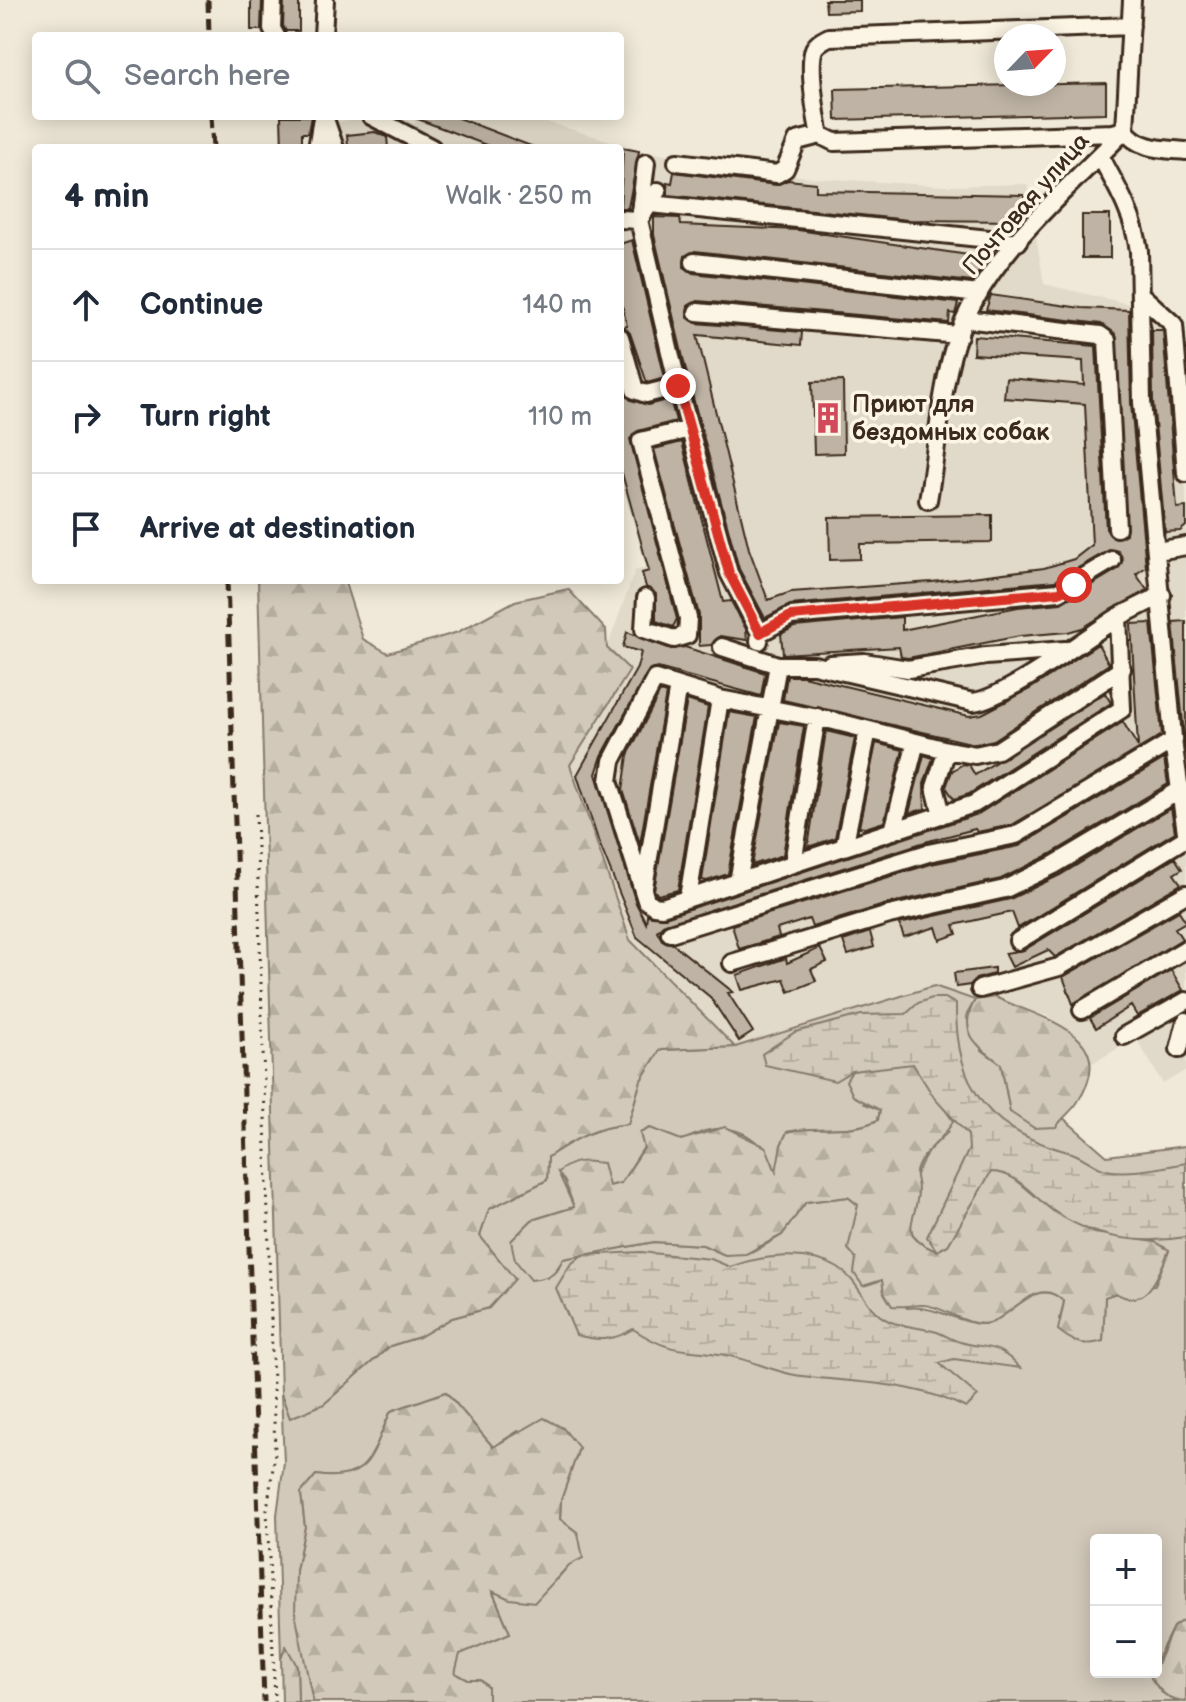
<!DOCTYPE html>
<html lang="en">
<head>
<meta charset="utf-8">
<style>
	body { margin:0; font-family:"Balsamiq Sans",sans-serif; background:#f2f2f3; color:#1f2937 }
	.controls { position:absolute; right:24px; bottom:24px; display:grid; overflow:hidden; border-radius:8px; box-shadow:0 4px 20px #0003 }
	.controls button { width:72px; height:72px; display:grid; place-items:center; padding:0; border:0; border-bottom:2px solid #e0e1e3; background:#fff; color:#1f2937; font:40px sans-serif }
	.compass { position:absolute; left:994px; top:24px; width:72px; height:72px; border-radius:50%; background:#fff; box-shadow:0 4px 20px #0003; rotate:65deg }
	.stop { position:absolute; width:24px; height:24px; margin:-18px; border:6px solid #d93025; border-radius:50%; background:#fff }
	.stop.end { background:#d93025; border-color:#fff; box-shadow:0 2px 8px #0008 }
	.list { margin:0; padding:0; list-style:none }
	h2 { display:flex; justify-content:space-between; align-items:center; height:104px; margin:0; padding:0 32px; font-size:34px }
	h2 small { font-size:26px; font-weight:400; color:#747a83 }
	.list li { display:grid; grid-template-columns:52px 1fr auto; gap:24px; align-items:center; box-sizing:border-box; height:112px; padding:0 32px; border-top:2px solid #e0e1e3 }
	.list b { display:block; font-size:30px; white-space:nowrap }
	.list em { font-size:26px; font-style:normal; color:#747a83 }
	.icon { flex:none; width:44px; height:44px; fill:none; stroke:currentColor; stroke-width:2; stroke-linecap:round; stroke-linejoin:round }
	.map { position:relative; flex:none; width:1186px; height:1702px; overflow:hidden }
	.search { position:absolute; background:#fff; box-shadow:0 4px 20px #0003; left:32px; top:32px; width:592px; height:88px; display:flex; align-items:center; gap:20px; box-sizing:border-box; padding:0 28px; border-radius:8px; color:#747a83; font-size:30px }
	.panel { position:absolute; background:#fff; box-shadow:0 4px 20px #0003; left:32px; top:144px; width:592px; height:440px; border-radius:8px }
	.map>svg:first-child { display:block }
</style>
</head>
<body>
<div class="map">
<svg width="1186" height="1702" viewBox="0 0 1186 1702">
	<defs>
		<pattern id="forest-firs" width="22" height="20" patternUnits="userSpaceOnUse" patternTransform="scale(2)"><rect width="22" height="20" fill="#d2c9ba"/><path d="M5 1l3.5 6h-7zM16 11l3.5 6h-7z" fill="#b5ad9f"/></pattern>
		<pattern id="wetland-marsh" width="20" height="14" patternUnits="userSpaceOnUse" patternTransform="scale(2)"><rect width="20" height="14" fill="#d2c9ba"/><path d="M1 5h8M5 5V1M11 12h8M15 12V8" fill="none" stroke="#b5ad9f"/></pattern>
	</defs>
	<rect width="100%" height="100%" fill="#f0e9d9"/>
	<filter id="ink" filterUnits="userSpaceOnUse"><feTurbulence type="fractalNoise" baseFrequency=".0125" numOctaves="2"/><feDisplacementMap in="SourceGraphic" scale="16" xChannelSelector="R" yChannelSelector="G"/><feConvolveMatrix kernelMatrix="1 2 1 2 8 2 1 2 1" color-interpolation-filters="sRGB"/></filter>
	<g filter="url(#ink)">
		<path fill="#e1d9c9" d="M363,116H399L414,124L418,116H528L646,152L814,178L945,186L1027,184L1044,284L1171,314L1186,322V1070L1163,1084L1136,1038L1091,1064L1087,1051L1048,1016L1021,1009L996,997L975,1000L934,986L735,1047L630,940L570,765L630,670L607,648L635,571L646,567L620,477V148H340L330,124Z"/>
		<path fill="#d2c9ba" stroke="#867a6c" stroke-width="2" fill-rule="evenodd" d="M934,986L975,1000L966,1016L982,1050L1001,1064L1010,1112L1062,1117L1107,1156L1186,1146V1618L1173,1627L1156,1661V1540H1096V1672H1153L1151,1678L1161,1692L1177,1702H488V1687L481,1680H468L455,1673L459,1654L510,1633L492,1590L557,1579L569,1565L578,1533L560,1519L561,1500L579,1448L518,1431L493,1447L446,1392L391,1411C371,1453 372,1483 316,1475L301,1493L305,1527L296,1571L313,1702H298L297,1666L285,1647L281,1659L277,1515L284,1462L281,1393L290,1418L324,1404L390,1346L419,1337L452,1318L489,1308L480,1236L489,1209L547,1180L548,1157C575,1139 596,1127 628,1124L641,1080L660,1050L735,1047ZM863,1103L948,1132L928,1151L914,1178C927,1209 887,1233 937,1251L1053,1211L1082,1225L1169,1251L1155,1285L1105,1296L1103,1340L1060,1319L1064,1302C1040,1275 1014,1312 993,1322C974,1332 934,1303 907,1308C884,1282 853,1242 858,1205L848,1197L806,1202L782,1235L755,1251L725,1255L703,1245L654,1242L562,1259L557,1271L547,1278L511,1241L532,1220L574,1207L558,1172L609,1186L621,1183L644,1147L640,1133L650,1128L681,1140C690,1138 696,1134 705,1131C739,1121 767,1143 777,1175L781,1145L787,1132C820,1124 847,1135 878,1120L880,1110Z"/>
		<path fill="url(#forest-firs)" stroke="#867a6c" stroke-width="2" d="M258,580H344L363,639L388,653L458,632L515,601L568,589L606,630L607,648L630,670L570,765L630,940L735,1047L660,1050L641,1080L628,1124C596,1127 574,1139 548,1157L547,1180L489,1209L480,1236L515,1279L489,1308L452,1318L419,1337L390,1346L324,1404L290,1418L281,1393Z
			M995,997C1039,1018 1124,1033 1077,1103C1071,1112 1062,1118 1056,1127L1034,1128L1010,1112L1001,1064C976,1045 957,1032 975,1000Z
			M899,1063L913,1064L953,1121C945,1139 926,1148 918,1166C913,1176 918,1180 918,1190C918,1220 894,1236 937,1251L948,1245L991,1171L1007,1172L1053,1211L1094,1233L1155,1242L1169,1250C1160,1272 1147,1313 1116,1293L1105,1297L1103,1341C1084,1347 1074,1343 1058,1330L1064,1302C1037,1273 1011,1318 989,1323C967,1328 945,1306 923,1305C912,1305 903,1307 892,1306L884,1293L882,1280L863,1286L854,1273L856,1258L848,1249L858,1205L848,1197L806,1202L782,1235L746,1254L725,1255L703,1245L654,1242L563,1259C555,1275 548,1278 531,1280L515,1260L511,1241L532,1220L574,1207L565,1182L558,1172C573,1160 584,1160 603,1163L609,1186L621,1183L644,1148L640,1133L650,1128L681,1140L725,1127L766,1147L776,1172L781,1145L787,1132C819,1124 847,1135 878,1120L880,1110L853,1096L846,1081L852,1071Z
			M446,1392L493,1447L544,1418L563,1428L579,1448L561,1500L560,1519L578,1533L583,1558L569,1565L535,1602L510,1599L492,1591L510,1633L460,1654L455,1673L468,1680H480L488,1687V1702H313L295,1613L296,1571L305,1527L301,1493L316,1475C372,1483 371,1453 391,1411Z
			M1186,1618V1702C1169,1702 1160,1691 1151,1678L1173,1627Z
			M286,1646L297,1666L298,1702H282L281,1659Z"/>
		<path fill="url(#wetland-marsh)" stroke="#867a6c" stroke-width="2" d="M932,998H945L956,1004C955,1090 990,1132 1072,1153C1084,1157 1094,1167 1106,1170C1130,1175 1162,1167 1186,1163V1237C1138,1245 1092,1238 1052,1210C1031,1195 1017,1172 991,1172L948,1245L937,1251L927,1237L969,1149L968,1135L935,1099L913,1064L852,1071L835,1081L765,1065L762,1054L795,1032L861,1015L906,1014L918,1003Z
			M641,1252L711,1259L730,1267C762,1255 807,1250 838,1268C862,1282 865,1314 894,1323C908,1327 923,1328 937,1332C945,1335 952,1340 960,1342C989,1350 996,1342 1020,1368L954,1359L939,1363L978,1396L966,1408C913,1380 854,1384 795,1375C772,1371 749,1359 725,1355C683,1348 673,1355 633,1329C613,1341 599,1341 576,1335L556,1288L570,1265L582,1255Z"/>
		<path fill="#beb3a4" stroke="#3b2a1e" stroke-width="2" d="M251,0H262L261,30H251Z
			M284,0H299V31H286L283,26Z
			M825,0H860V11L826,12Z
			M1106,83V113L836,120L835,89Z
			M281,116H311L308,133H302V148H282Z
			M410,116H453L536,148H494Z
			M375,132L387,137L388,148L348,147L347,135Z
			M623,148L639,151L628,208H620Z
			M674,172L776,185L788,180L816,183V191L1024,195V207H1029L1028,211L1019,221L908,220L668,195L667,182L672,183Z
			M1082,215H1110V258H1082Z
			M654,217L680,218L681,225L798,230L989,258L972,282L695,251L685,256L684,267L693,273L958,303L955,314L950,313L949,323L698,301L688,306L687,317L696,323L802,332L801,345L697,335L749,549L768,600L791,592L932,582L1044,568L1074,559L1092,545L1085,404L1004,398L1006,378L1084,385L1083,361L973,354L974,336L1096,346L1106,529L1113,538L1126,534L1116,334L1101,324L986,310L991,295L1081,308L1129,310L1131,403L1146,567L1136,574L1147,590L1082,628L1068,632L1020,636L908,658L901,657L899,647L783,654L781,634L794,627L902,617V630L1018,607L1061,603L1118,569L1123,559L1118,551L1111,549L1055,581L790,605L765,618L739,569L689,383L654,235Z
			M632,240L665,378L647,383L630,333L623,327L627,326L620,296V244Z
			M1152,330H1163L1177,508L1186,507V526L1180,531L1165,532L1153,401Z
			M620,377L625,394L631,400L648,405L670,399L676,421L638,431L630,439L677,619L673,627L656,621V594L646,587L642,573L649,571L620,466Z
			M843,381L844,453L814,454L812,382Z
			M682,442L723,602L731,601L746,629L747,640L720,636L711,645L699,646V615L654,449Z
			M992,515V542L860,544V559L830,560L829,517Z
			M1186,621V754L1173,622Z
			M1151,623L1162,735L1012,825L977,832L975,829L925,842L663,925L657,931L662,940L673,944L733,992L728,993L753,1032L739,1041L710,997L637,937L598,840L577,775L637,668L641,652L623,647L627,632L671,649L685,647L765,673L761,696L658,668L649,670L602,756L596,774L636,903L646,923L647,915L665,917L978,814L1123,722L1138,747L1131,624Z
			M1098,644L1109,664L994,740L975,744L783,700L787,676H803L969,716L982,714L1030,689Z
			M660,692L666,694L640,844L623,790L628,755Z
			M1105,693L1111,703L969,794L954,799L946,787L952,771L963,764L969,765L975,775Z
			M687,700L708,707L678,890L658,895L654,890Z
			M729,712L757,717L728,874L707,881L702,880Z
			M779,722L804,726L783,855L752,865Z
			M826,731L855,738L835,838L808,847Z
			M876,743L903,750L884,822L865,828L859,827Z
			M924,755L933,758L924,784L925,809L909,813Z
			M1164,759L1168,784L1049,855L1001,879L887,904L812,927L809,919L777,929L779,937L739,949L732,925L931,864L1019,846Z
			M1171,808L1175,832L1018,928L1012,912L954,925L957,934L940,940L936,927L904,937L899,924L1010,899L1060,875Z
			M1175,858L1182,869L1174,874L1181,884L1055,957L1048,950L1012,967L1005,953L1024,950Z
			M1179,911L1186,922L1175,928L1182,939L1073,1004L1063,977Z
			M870,932L874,947L848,955L843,941Z
			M820,948L827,962L811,969L816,981L789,992L784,979L742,990L737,975L786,958L787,963Z
			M994,968V974L976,979L970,985L956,987L954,973Z
			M1171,970L1183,990L1137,1016L1131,1006L1096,1028L1090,1018Z"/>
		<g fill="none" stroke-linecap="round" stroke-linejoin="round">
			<defs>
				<path id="minor" d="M273,0L272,29L276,36
					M1132,0L1125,130C1138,150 1164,149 1186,151
					M323,36L325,0
					M324,116L335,148
					M371,116L432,148
					M1125,130L1113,133L834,142L820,135C816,118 808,65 814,49C817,43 823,40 829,37L1131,26
					M317,148L322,118
					M1100,156C1117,187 1134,215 1139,251L1142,402L1174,748L1186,832
					M677,162L777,174L785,169L797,141L820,135
					M658,191L639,220L678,386L729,573L760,633
					M651,204L1018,242
					M620,219L639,220L646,163
					M694,262L979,294
					M1141,295L1174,325L1186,473
					M697,312L959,335
					M965,319L1100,335L1107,340L1117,528
					M620,337L635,390L646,394L678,386
					M928,500C937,450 940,393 955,344C982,259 1064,193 1124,131
					M1157,551L1186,546
					M646,598L644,629L674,639L687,635L688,618L641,441L690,429
					M759,641L760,633L791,616L1059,592L1112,560
					M722,647L778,665H814L973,702C1005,699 1087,637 1118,617
					M830,664L864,662L908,669L986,656L1065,650
					M1122,669L998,750L975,755L947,750L834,721L720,699L655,679L612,761L609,781L646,900L654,906L662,907L974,804L1122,709L1118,617L1162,595
					M942,815L935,787L947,750
					M893,831L916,742
					M844,847L868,730
					M793,863L817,717
					M738,882L778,665
					M644,887L678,686
					M688,898L720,699
					M670,933L928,853L1016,835L1174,740
					M1018,941L1186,838
					M732,963L889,915L1005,889L1054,865L1182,789
					M980,989L1059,967L1186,894
					M1082,1010L1186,949
					M1124,1036L1186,1001
					M1179,1049L1186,1021"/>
			</defs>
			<use href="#minor" stroke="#3b2a1e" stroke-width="22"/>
			<path stroke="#3b2a1e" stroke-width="3" stroke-dasharray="2 6" stroke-linecap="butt" d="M256,814L275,1453L267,1510L275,1702"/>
			<use href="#minor" stroke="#fcf5e5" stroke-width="16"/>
			<path stroke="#3b2a1e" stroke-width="5" stroke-dasharray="12 6" stroke-linecap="butt" d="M208,0L209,36
				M211,116L213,148
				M227,580L264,1702"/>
		</g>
	</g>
	<g fill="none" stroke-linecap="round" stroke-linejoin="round" filter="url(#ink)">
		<path stroke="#d93025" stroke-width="10" d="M678,386L729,573L760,633L791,616L1059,592L1074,585"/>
	</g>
	<defs>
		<symbol id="building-bare" viewBox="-9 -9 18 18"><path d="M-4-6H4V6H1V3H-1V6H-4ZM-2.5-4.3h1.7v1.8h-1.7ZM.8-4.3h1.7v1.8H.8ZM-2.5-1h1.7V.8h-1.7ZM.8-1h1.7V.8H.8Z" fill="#d1495b" stroke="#fcf5e5" stroke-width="2.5" paint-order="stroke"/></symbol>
	</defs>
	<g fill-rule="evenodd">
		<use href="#building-bare" x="806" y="396" width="44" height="44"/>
	</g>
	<g text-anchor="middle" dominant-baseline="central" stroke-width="7" stroke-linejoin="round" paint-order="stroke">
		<g font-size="24" fill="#3b2a1e" stroke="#fcf5e5">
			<text transform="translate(1026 204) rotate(-49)">Почтовая улица</text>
		</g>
		<g font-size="24" font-weight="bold" fill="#3b2a1e" stroke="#fcf5e5" text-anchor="start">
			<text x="852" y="404">Приют для<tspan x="852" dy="28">бездомных собак</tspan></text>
		</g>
	</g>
</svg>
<div class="controls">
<button>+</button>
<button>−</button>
</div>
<svg class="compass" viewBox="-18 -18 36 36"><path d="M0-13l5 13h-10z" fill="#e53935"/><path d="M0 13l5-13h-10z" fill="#747a83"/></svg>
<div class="stop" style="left:1074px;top:585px"></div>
<div class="stop end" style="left:678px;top:386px"></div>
<div class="search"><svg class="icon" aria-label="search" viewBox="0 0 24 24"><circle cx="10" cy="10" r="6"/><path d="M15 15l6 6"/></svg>Search here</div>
<section class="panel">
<h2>4 min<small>Walk · 250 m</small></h2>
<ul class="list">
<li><svg class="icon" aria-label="ahead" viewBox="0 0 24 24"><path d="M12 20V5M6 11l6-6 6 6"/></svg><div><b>Continue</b></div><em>140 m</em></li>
<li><svg class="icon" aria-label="right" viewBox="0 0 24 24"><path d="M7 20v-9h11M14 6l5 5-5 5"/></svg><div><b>Turn right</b></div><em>110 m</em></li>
<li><svg class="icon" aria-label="arrive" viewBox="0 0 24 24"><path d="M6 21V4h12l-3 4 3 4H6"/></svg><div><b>Arrive at destination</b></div></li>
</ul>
</section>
</div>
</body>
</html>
